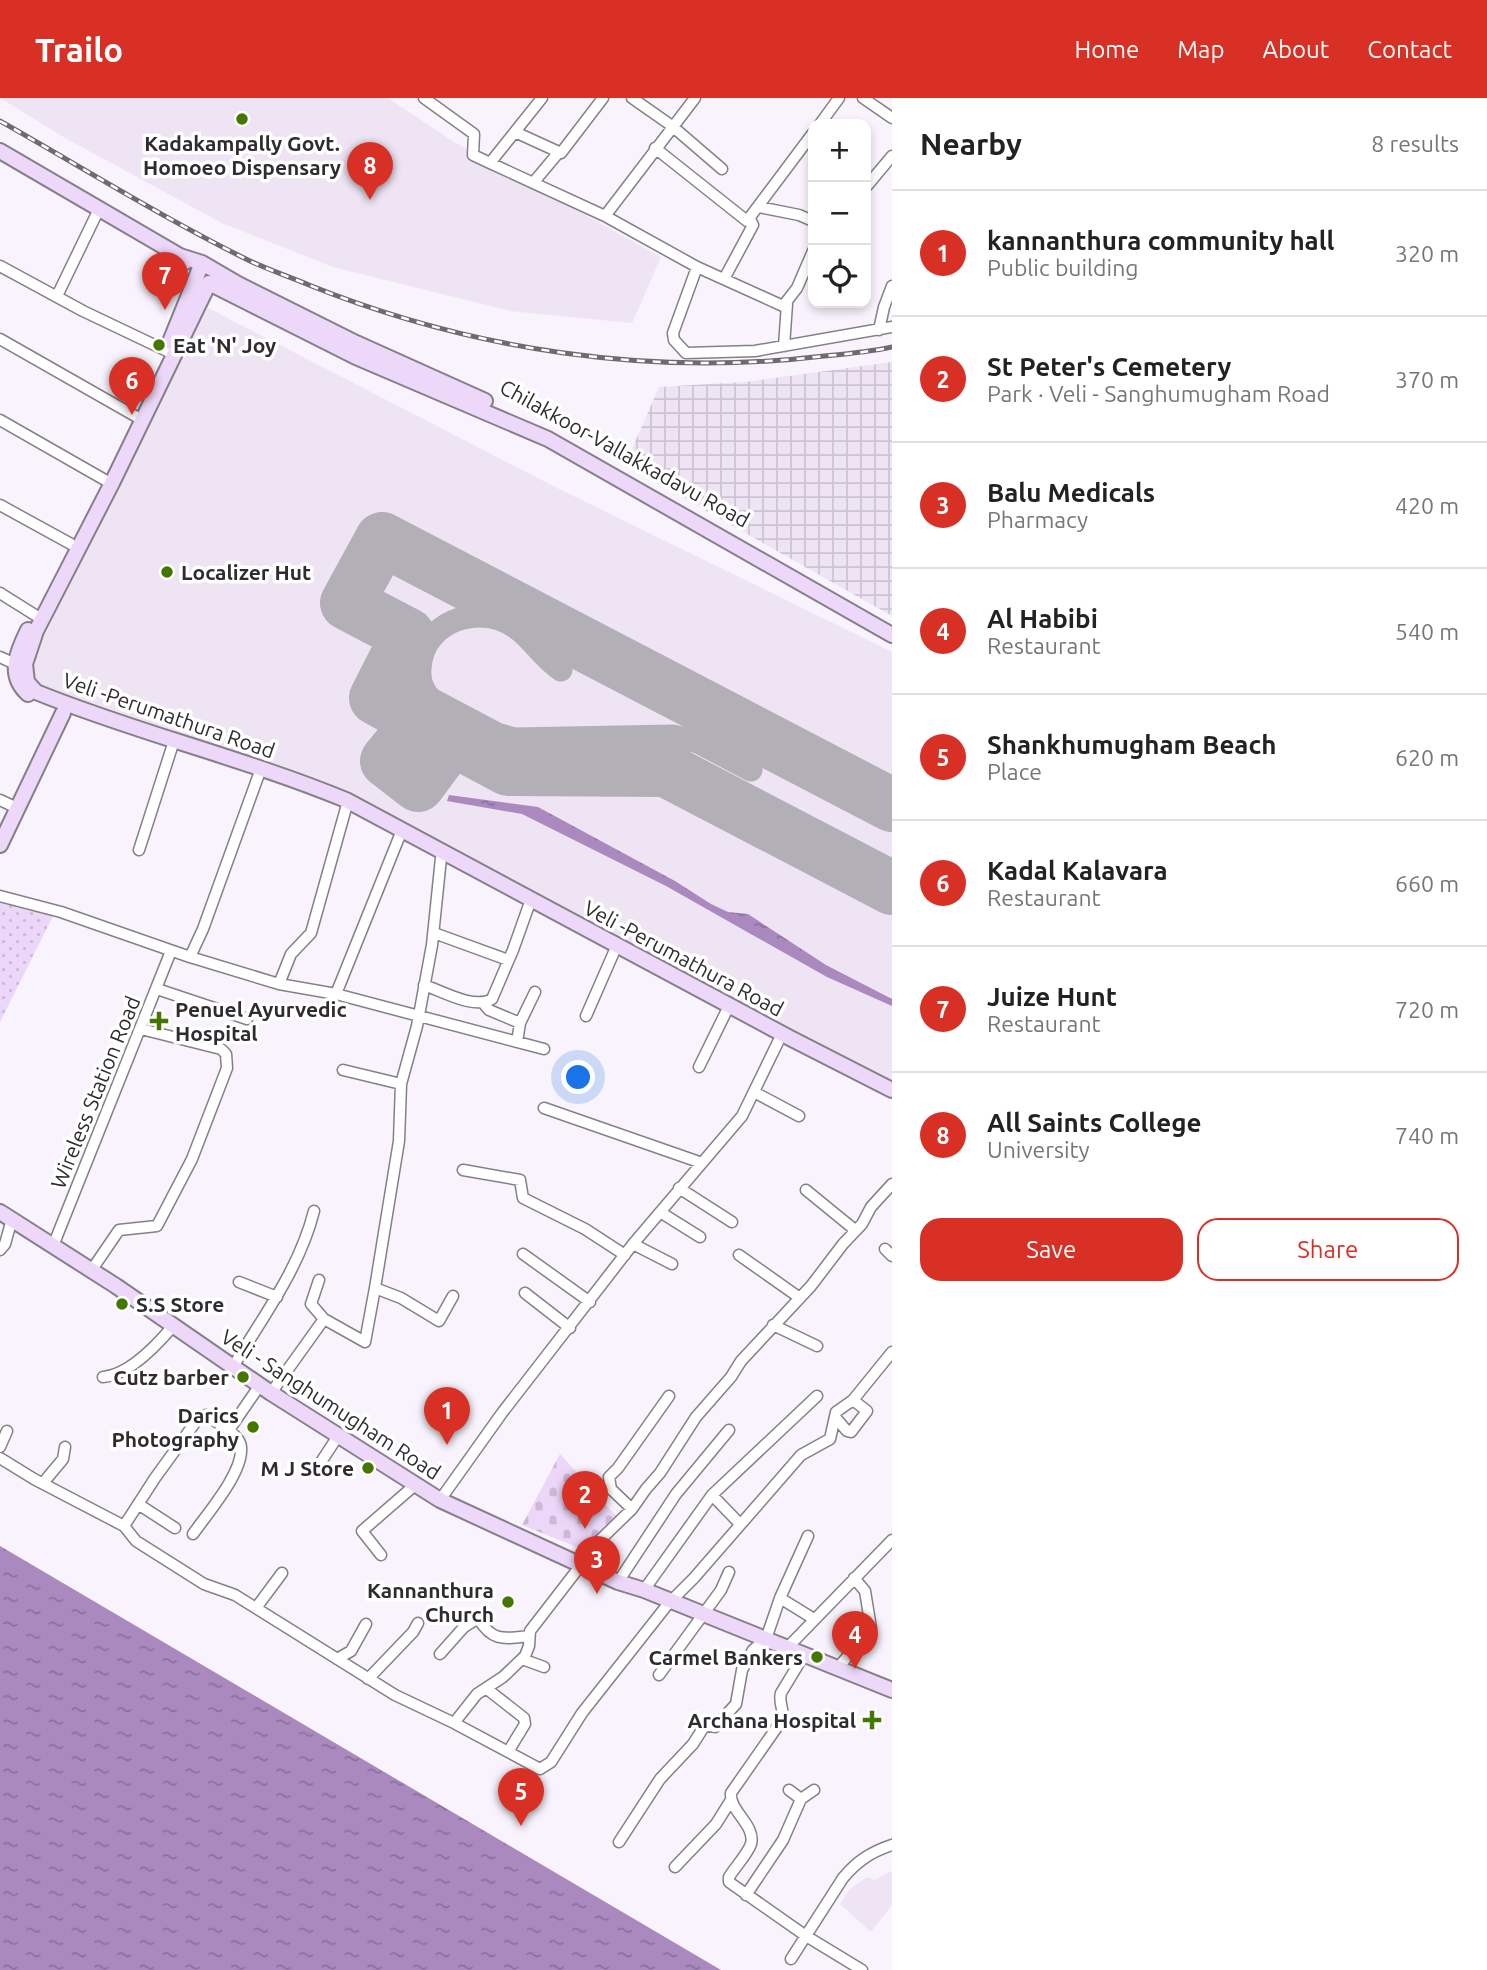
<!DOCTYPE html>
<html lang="en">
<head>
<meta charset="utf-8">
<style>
	body { margin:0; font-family:Ubuntu,sans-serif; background:#f2f2f2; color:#222 }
	.controls { position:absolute; right:21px; top:21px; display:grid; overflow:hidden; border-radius:14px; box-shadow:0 4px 10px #0003 }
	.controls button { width:63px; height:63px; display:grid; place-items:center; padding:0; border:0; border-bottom:2px solid #e0e0e0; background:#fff; color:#222; font:35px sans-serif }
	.you { position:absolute; left:579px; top:980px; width:24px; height:24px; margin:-18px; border:5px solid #fff; border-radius:50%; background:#1a73e8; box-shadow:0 0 0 10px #1a73e833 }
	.badge { display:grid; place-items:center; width:46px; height:46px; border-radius:50%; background:#d93025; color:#fff; font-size:23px; font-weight:700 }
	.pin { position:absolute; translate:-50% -58px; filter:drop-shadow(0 2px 4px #0008) }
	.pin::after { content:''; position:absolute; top:37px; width:24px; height:21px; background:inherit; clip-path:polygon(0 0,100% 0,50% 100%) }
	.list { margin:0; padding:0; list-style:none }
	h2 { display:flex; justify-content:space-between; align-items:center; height:91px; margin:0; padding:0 28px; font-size:30px }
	h2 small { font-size:23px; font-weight:400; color:#767676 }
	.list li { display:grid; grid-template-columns:46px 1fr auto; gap:21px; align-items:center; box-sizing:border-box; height:126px; padding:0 28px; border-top:2px solid #e0e0e0 }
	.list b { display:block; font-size:26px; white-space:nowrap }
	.list p { margin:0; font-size:23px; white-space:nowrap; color:#767676 }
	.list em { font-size:23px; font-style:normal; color:#767676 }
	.actions { display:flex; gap:14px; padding:21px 28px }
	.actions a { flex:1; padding:16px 0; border:2px solid #d93025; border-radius:21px; text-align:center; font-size:24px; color:#d93025 }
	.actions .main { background:#d93025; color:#fff }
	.icon { flex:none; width:38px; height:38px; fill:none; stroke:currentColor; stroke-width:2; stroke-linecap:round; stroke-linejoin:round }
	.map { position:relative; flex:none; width:892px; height:1872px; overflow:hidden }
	header { display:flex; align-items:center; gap:42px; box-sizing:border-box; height:98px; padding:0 35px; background:#d93025; color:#fff }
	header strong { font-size:33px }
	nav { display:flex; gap:38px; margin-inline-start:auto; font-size:24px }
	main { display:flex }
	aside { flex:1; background:#fff }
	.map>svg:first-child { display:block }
</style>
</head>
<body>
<header>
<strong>Trailo</strong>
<nav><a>Home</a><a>Map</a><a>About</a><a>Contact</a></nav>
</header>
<main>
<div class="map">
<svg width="892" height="1872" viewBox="0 0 892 1872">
	<defs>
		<pattern id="industrial-grid" width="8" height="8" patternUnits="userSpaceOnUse" patternTransform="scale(1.75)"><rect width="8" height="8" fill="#eee4f4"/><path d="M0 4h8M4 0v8" fill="none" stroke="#ccc4d2"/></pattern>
		<pattern id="cemetery-stones" width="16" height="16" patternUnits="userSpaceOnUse" patternTransform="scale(1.75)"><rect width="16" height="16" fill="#ecd7f9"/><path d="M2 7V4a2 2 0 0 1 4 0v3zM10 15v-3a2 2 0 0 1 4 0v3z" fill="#cbb9d6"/></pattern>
		<pattern id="park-dots" width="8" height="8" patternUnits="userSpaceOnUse" patternTransform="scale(1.75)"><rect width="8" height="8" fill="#ecd7f9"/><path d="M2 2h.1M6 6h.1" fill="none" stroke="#cbb9d6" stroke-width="1.8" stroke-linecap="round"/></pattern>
		<pattern id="water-ripples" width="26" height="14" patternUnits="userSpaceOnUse" patternTransform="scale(1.75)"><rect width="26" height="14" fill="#aa89bf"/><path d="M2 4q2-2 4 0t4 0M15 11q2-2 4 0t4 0" fill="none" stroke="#8b709c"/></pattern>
	</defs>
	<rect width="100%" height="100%" fill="#f8f3fc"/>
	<path fill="#eee4f4" d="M0,0H388L454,44L661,159L632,225L510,213L333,169L222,125L67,41Z
		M208,210L557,390L892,554V982L782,926L342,691L40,587L31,575V565L189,241Z
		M892,1773V1807L871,1834L840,1806L850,1791L867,1779L874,1782Z"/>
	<path fill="url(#industrial-grid)" d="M892,264V518L625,367L659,289L745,284Z"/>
	<path fill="url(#cemetery-stones)" d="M560,1356L616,1418L584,1452L522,1427Z"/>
	<path fill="url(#park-dots)" d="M0,801L53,818L0,924Z"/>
	<path fill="url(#water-ripples)" d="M449,697L538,709L675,783L711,806L728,814L748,816L826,867L892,901V908L827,879L666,788L522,716L447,703Z
		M0,1448L721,1872H0Z"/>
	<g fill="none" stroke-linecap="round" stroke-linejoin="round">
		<path stroke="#b2afb6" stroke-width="23" d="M561,572C538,557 527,530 499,521C462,510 422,531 420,571C419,582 423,593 431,601L497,636L514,641L673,638L698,644L751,672"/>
		<path stroke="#b2afb6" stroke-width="54" d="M892,707L382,441L347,505L408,537L376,600L419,624L387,663L418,687L452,641L508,671L666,672L892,790"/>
		<defs>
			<path id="street" d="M424,0L474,36L473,57L490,65L542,0
				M632,0L672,28L722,71
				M863,0L892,20
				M820,26L839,0
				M515,34L561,55L603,0
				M655,50L747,123L813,35
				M490,65L605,118L697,169L673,235L674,242L686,255L755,253L892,229
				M533,85L559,54
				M866,89L892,58
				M759,109L799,117L813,123
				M605,118L695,0
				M0,168L83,213L167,253
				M697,169L783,208L797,190L813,153
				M724,181L753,127L750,121
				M57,198L99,111
				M879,232L884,209L892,188
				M0,241L137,319
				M784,248L787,206
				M0,322L105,382
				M0,407L71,446
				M0,495L35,517
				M0,559L15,566
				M0,702L17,710
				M139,752L172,649
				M441,760L432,847L417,928L401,986L399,1043L375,1190L401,1200L439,1223L453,1198
				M0,798L61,814L190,859L203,831L259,676
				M434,835L508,862
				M190,859L279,886L336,896L544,951
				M279,886L291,856L311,835L346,710
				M424,887C442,893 474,912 492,901L513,852L529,807
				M157,891L247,921
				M336,896L400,737
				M484,906L489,912L520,925
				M586,918L614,854
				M517,944L520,925L535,894
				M699,969L726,914
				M343,972L401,986
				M754,994L799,1018
				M544,1010L702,1065
				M463,1072L520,1082L523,1100L585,1131L625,1157
				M679,1090L732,1124
				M806,1092L855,1132
				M660,1114L700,1139
				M633,1146L672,1166
				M53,1148L171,853
				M885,1151L892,1158
				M0,1152L5,1146L12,1121
				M523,1156L590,1204
				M739,1157L800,1200
				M91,1173L119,1132L157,1128L192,1061L227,970L226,956L221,951L141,931
				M319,1182L311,1206L324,1221
				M239,1184L277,1199
				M525,1195L570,1230
				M773,1227L817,1248
				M233,1269C263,1218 299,1172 314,1113
				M103,1279C129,1277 157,1247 173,1228
				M260,1287L229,1332L206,1317L197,1322L155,1380L124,1428L136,1443L204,1486L235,1497L395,1597L454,1625L540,1671L551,1664L582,1615L668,1506L694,1480L801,1357L830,1341L836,1314L853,1302L892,1254
				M271,1295L324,1221L365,1244L375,1190
				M835,1319L847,1333L851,1334L867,1313L853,1302
				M0,1349L7,1333
				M0,1360L34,1381L124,1428
				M319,1367L338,1338
				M43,1385L63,1361L65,1349
				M712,1397L740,1426
				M440,1402L502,1315L633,1146L742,1018L779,942
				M138,1406L175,1430
				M632,1411L611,1391L609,1379L618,1370L669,1298
				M193,1436C207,1416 243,1375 241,1350C241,1342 234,1337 229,1332
				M381,1457L362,1433L415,1387
				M587,1469L596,1446L632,1411L646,1391L660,1375L696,1319L731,1279L741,1263L811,1188L843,1146L862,1126L871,1109L892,1086
				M618,1484L676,1396L729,1332
				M644,1492L712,1397L817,1298
				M780,1500L814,1521
				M256,1510L282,1475
				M787,1550L892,1442
				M440,1556L464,1529L478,1520C492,1544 504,1541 529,1538
				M804,1557L781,1595C778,1605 785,1612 782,1622L731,1695C729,1713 756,1727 751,1746C747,1757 735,1769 729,1779V1784L806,1838L862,1872
				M337,1561L351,1553L366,1526
				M522,1561L544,1569
				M838,1570L871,1530L865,1493L854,1480
				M659,1577L721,1492L729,1474
				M368,1581L413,1534L418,1525
				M487,1591L524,1620L525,1626L508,1654
				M454,1625L477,1596L503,1579L525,1558L529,1548L530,1533L581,1467
				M789,1692L801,1701
				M619,1744L660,1681L693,1646L705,1627L715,1629L736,1606L742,1572L753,1552L766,1541L780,1500L808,1438
				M675,1769L716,1726L731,1702
				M746,1797L783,1742L801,1701L814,1692
				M791,1861L843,1780C857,1763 871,1754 892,1747"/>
			<path id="secondary" d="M0,53L180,158L185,164
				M180,158L202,165L238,186L356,245L485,303
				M170,244L202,165
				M28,532C17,554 7,577 28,596
				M892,537L548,341L356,259L209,185L112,385L36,533L25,566L27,584L36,594C137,635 244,660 346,702L790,940L892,992
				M0,747L63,615
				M0,1114L116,1188L271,1295L440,1402L618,1484L644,1492L892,1592"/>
		</defs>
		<use href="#street" stroke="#858088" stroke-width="13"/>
		<use href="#secondary" stroke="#858088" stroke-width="18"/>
		<use href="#street" stroke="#fff" stroke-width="10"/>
		<use href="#secondary" stroke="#eed8fa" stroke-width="14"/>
		<defs>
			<path id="rail" d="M0,23C83,70 165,121 250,163C269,172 290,179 309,187C471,252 650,279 824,258C847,256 870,254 892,249"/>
		</defs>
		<use href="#rail" stroke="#6d6b6f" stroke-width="5"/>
		<use href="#rail" stroke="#fff" stroke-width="2.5" stroke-dasharray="8" stroke-linecap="butt"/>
	</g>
	<g fill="#457700" stroke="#fff" stroke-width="2.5">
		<circle cx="242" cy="21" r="7"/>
		<circle cx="159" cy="247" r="7"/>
		<circle cx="167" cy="474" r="7"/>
		<path d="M155.5 912.5h7v7h7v7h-7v7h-7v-7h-7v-7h7z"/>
		<circle cx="122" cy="1206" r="7"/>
		<circle cx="243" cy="1279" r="7"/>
		<circle cx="253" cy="1329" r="7"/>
		<circle cx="368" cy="1370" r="7"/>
		<circle cx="508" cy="1504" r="7"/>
		<circle cx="817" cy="1559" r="7"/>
		<path d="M868.5 1611.5h7v7h7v7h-7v7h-7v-7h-7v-7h7z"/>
	</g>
	<g text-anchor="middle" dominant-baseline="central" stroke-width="7" stroke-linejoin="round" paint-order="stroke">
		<g font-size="21" font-weight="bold" fill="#2e2c2f" stroke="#fff" text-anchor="end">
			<text x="242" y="45" text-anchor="middle">Kadakampally Govt.<tspan x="242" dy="24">Homoeo Dispensary</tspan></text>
			<text x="173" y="247" text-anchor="start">Eat 'N' Joy</text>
			<text x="181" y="474" text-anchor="start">Localizer Hut</text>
			<text x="175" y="911" text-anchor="start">Penuel Ayurvedic<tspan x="175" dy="24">Hospital</tspan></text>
			<text x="136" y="1206" text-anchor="start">S.S Store</text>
			<text x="229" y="1279">Cutz barber</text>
			<text x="239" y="1317">Darics<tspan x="239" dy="24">Photography</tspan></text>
			<text x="354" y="1370">M J Store</text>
			<text x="494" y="1492">Kannanthura<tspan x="494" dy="24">Church</tspan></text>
			<text x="803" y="1559">Carmel Bankers</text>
			<text x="856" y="1622">Archana Hospital</text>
		</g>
		<g font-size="21" fill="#2e2c2f" stroke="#fff">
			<text transform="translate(625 355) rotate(29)">Chilakkoor-Vallakkadavu Road</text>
			<text transform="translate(169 617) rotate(19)">Veli -Perumathura Road</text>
			<text transform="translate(684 860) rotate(28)">Veli -Perumathura Road</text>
			<text transform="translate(95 994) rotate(-68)">Wireless Station Road</text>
			<text transform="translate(331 1306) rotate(33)">Veli - Sanghumugham Road</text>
		</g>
	</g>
</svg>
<div class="controls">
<button>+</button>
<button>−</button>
<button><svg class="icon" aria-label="locate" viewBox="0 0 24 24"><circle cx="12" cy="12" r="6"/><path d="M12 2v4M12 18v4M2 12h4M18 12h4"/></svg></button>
</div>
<div class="you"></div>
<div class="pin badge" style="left:447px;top:1347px">1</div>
<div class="pin badge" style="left:585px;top:1431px">2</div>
<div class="pin badge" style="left:597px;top:1496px">3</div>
<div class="pin badge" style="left:855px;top:1571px">4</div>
<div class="pin badge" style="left:521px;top:1728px">5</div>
<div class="pin badge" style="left:132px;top:317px">6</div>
<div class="pin badge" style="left:165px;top:212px">7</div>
<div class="pin badge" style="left:370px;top:102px">8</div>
</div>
<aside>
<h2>Nearby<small>8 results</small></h2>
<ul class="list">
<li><span class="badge">1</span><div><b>kannanthura community hall</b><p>Public building</p></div><em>320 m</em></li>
<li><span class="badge">2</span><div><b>St Peter's Cemetery</b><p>Park · Veli - Sanghumugham Road</p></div><em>370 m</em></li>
<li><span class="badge">3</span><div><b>Balu Medicals</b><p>Pharmacy</p></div><em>420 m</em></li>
<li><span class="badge">4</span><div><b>Al Habibi</b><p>Restaurant</p></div><em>540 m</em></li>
<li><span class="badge">5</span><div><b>Shankhumugham Beach</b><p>Place</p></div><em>620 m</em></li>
<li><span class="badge">6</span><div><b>Kadal Kalavara</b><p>Restaurant</p></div><em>660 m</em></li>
<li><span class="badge">7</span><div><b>Juize Hunt</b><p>Restaurant</p></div><em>720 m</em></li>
<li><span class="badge">8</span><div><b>All Saints College</b><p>University</p></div><em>740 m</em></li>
</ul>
<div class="actions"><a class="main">Save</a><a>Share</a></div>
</aside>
</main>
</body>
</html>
